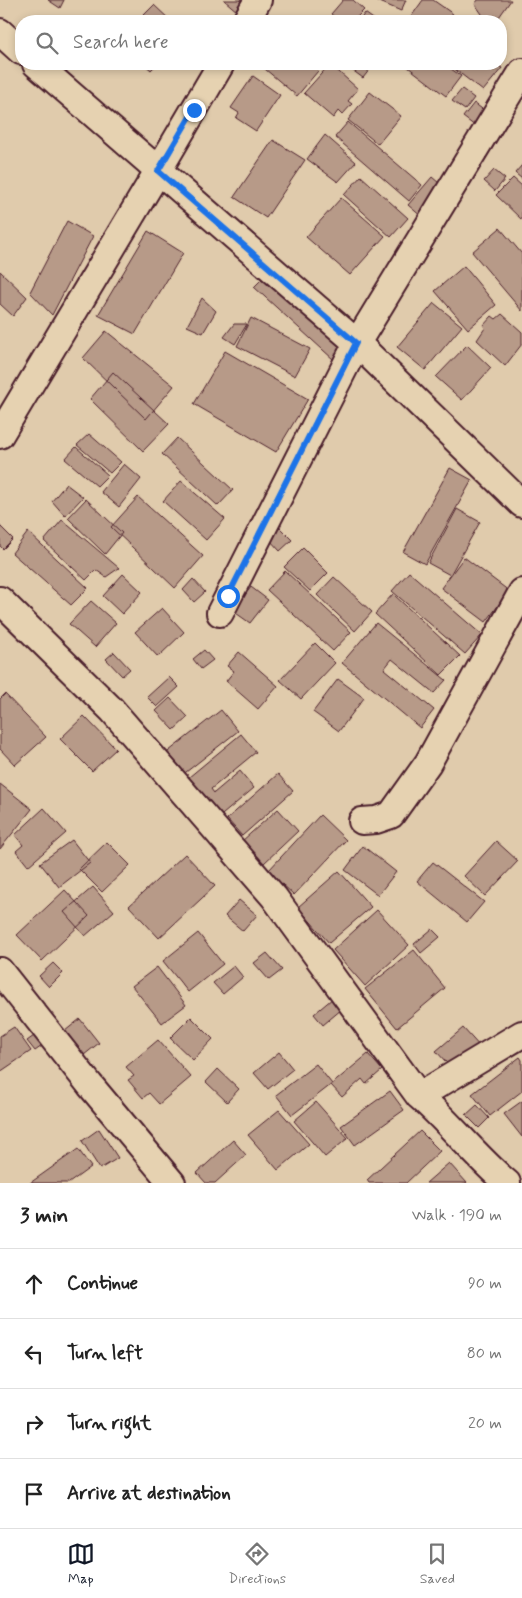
<!DOCTYPE html>
<html lang="en">
<head>
<meta charset="utf-8">
<style>
	body { margin:0; font-family:Mynerve,sans-serif; background:#f2f2f2; color:#222 }
	.stop { position:absolute; width:15px; height:15px; margin:-11px; border:4px solid #1a73e8; border-radius:50%; background:#fff }
	.stop.end { background:#1a73e8; border-color:#fff; box-shadow:0 1px 5px #0008 }
	.list { margin:0; padding:0; list-style:none }
	h2 { display:flex; justify-content:space-between; align-items:center; height:65px; margin:0; padding:0 20px; font-size:21px }
	h2 small { font-size:16px; font-weight:400; color:#767676 }
	.list li { display:grid; grid-template-columns:32px 1fr auto; gap:15px; align-items:center; box-sizing:border-box; height:70px; padding:0 20px; border-top:1px solid #e0e0e0 }
	.list b { display:block; font-size:19px; white-space:nowrap }
	.list em { font-size:16px; font-style:normal; color:#767676 }
	.icon { flex:none; width:28px; height:28px; fill:none; stroke:currentColor; stroke-width:2; stroke-linecap:round; stroke-linejoin:round }
	.map { position:relative; flex:none; width:522px; height:1183px; overflow:hidden }
	.search { position:absolute; background:#fff; box-shadow:0 2px 8px #0003; left:15px; right:15px; top:15px; height:55px; display:flex; align-items:center; gap:12px; box-sizing:border-box; padding:0 18px; border-radius:20px; color:#767676; font-size:19px }
	.sheet { height:345px; background:#fff }
	nav { display:flex; justify-content:space-around; align-items:center; box-sizing:border-box; height:70px; border-top:1px solid #e0e0e0; background:#fff; font-size:14px; color:#767676 }
	nav a { display:grid; justify-items:center; gap:2px }
	nav .on { color:#111827 }
	.map>svg:first-child { display:block }
</style>
</head>
<body>
<div class="map">
<svg width="522" height="1183" viewBox="0 0 522 1183">
	<rect width="100%" height="100%" fill="#e0cbac"/>
	<filter id="ink" filterUnits="userSpaceOnUse"><feTurbulence type="fractalNoise" baseFrequency=".02" numOctaves="2"/><feDisplacementMap in="SourceGraphic" scale="10" xChannelSelector="R" yChannelSelector="G"/><feConvolveMatrix kernelMatrix="1 2 1 2 8 2 1 2 1" color-interpolation-filters="sRGB"/></filter>
	<g filter="url(#ink)">
		<path fill="#b79a88" stroke="#4a1f2b" d="M48,0H64L60,8Z
			M224,0H248L238,12Z
			M343,0H353L364,10L353,21H339L331,14Z
			M375,0H406L401,11Z
			M423,0H433L453,14L448,21H408Z
			M478,0H511L497,20L484,17L475,4Z
			M154,5L171,21H138Z
			M365,13L376,21H359Z
			M144,64H157L151,70Z
			M259,64H321L323,65L297,96Z
			M330,64L358,89L348,101L352,104L342,115L338,111L333,118L304,93Z
			M344,64H374L363,78Z
			M404,64H444L461,76L446,96Z
			M448,64H496L502,68L483,91Z
			M253,76L280,95L256,131L236,118L239,113L231,108Z
			M462,89L474,98L465,110L452,101Z
			M370,92L401,116L378,144L348,120Z
			M474,103L489,114L479,129L463,117Z
			M348,122L422,185L409,201L335,137Z
			M325,135L356,162L338,182L307,159Z
			M273,140L305,160L266,218L234,197Z
			M522,165V179L515,173Z
			M494,170L505,179L495,191L484,181Z
			M361,176L408,218L391,237L344,195Z
			M432,177L446,189L422,217L408,205Z
			M513,178L522,186V220L496,195Z
			M341,198L385,236L350,275L306,237Z
			M67,221L93,236L52,315L30,292Z
			M500,228L522,254V311L472,252Z
			M148,231L183,253L135,334L98,315Z
			M464,266L496,305L468,329L435,291Z
			M0,271L27,297L13,316L0,304Z
			M266,275L345,348L334,360L254,287Z
			M202,298L216,311L203,333L187,326Z
			M434,303L462,326L425,370L397,347Z
			M502,314L522,332V344L505,366L477,340L485,328L483,326L492,316L496,319Z
			M251,318L310,349L295,376L237,346Z
			M234,324H247L235,344L224,337Z
			M106,331L174,386L146,419L83,358Z
			M467,345L491,368L462,400L436,377Z
			M225,351L308,399L276,452L194,404Z
			M113,372L169,424L143,451L90,399Z
			M89,434L121,462L110,473L77,445Z
			M177,438L233,490L218,506L162,454Z
			M76,447L108,475L97,486L65,459Z
			M124,464L141,479L119,507L101,492Z
			M450,468L472,480L425,564L403,552Z
			M181,481L225,519L206,540L163,501Z
			M66,484L83,497L65,516L52,501Z
			M138,497L203,556L175,588L111,527Z
			M86,499L122,533L105,554L68,518Z
			M457,509L480,522L450,575L428,563Z
			M62,520L119,568L106,577L96,570L86,580L44,541Z
			M0,526L13,539L3,549L0,546Z
			M280,528L292,540L280,551L269,539Z
			M28,532L88,588L71,605L12,553Z
			M303,548L328,573L310,591L284,567Z
			M464,557L509,591L486,622L441,588Z
			M285,571L351,632L333,651L267,590Z
			M409,572L482,635L465,654L392,591Z
			M123,574L142,592L122,614L103,596Z
			M334,577L372,612L355,631L317,595Z
			M193,579L205,592L194,602L183,590Z
			M251,587L268,600L250,623L233,611Z
			M393,594L460,656L441,675L375,614Z
			M91,601L116,623L95,647L69,624Z
			M162,608L184,632L158,657L135,632Z
			M376,623L446,680L434,693L392,659L384,669L434,710L420,728L342,663Z
			M315,643L335,663L301,699L280,680Z
			M204,650L213,660L201,669L193,659Z
			M114,652L130,669L122,676L106,659Z
			M239,652L278,686L258,709L226,681L234,671L227,666Z
			M169,677L179,687L157,707L147,697Z
			M338,679L364,698L339,731L313,712Z
			M5,694L46,737L15,765L0,749V699Z
			M170,698L188,717L174,730L156,711Z
			M221,710L238,731L181,776L164,755Z
			M84,716L116,749L92,771L60,739Z
			M241,734L256,752L211,789L214,793L240,771L254,788L216,820L183,782Z
			M278,774L293,791L242,836L227,819Z
			M0,784L32,809L0,849Z
			M44,808L66,833L28,866L16,851L23,845L15,835Z
			M278,809L298,831L263,864L242,841Z
			M320,815L346,840L294,895L268,871Z
			M72,840L90,863L59,887L40,863Z
			M496,841L518,861L485,896L464,876Z
			M107,842L130,865L102,892L79,869Z
			M363,846L396,872L378,895L345,870Z
			M185,854L215,886L159,938L129,906Z
			M433,862L484,902L467,922L417,881Z
			M339,871L371,907L329,943L298,907Z
			M93,887L114,911L85,936L64,912Z
			M65,890L89,916L42,961L17,935Z
			M239,900L257,915L243,931L225,916Z
			M377,910L409,945L365,986L333,950Z
			M432,929L440,937L421,953L414,944Z
			M198,933L223,964L188,992L163,961Z
			M414,950L445,988L397,1028L365,989Z
			M267,953L282,970L269,980L254,963Z
			M53,963L63,973L49,987L39,976Z
			M234,966L243,977L223,994L213,983Z
			M157,967L186,1005L162,1023L132,986Z
			M333,998L342,1009L323,1025L314,1014Z
			M191,1017L213,1039L193,1060L170,1038Z
			M80,1019L99,1043L84,1055L65,1031Z
			M14,1027L31,1051L0,1072V1036Z
			M463,1028L482,1049L456,1073L436,1051Z
			M41,1031L49,1041L35,1051L27,1041Z
			M158,1040L191,1077L159,1104L149,1093L143,1098L128,1080L134,1076L126,1067Z
			M279,1052L293,1069L268,1089L254,1073Z
			M368,1054L382,1070L366,1084L362,1079L342,1097L331,1085Z
			M520,1057L522,1060V1091L490,1116L472,1094Z
			M316,1064L332,1084L292,1115L276,1095Z
			M218,1069L239,1089L227,1102L206,1082Z
			M390,1091L404,1110L355,1145L341,1126Z
			M522,1101V1137L504,1114Z
			M316,1102L348,1138L325,1157L294,1121Z
			M477,1105L489,1118L479,1128L466,1115Z
			M279,1110L309,1144L278,1170L248,1135Z
			M99,1129L118,1158L100,1169L82,1141Z
			M420,1131L440,1151L406,1183H369L367,1180Z
			M233,1140L246,1155L215,1183H206L197,1173Z
			M78,1149L91,1167L69,1183H30Z
			M449,1163L467,1183H426Z"/>
		<g fill="none" stroke-linecap="round" stroke-linejoin="round">
			<defs>
				<path id="minor" d="M246,21L258,0
					M0,32L21,51
					M36,64L357,343L522,504
					M0,435L158,171L221,64
					M0,600L112,710L274,897L419,1096C450,1123 475,1156 507,1183
					M220,613L357,343L522,72
					M362,821L376,820L391,815L428,763L522,592
					M0,971L90,1085L172,1183
					M419,1096L522,1034"/>
			</defs>
			<use href="#minor" stroke="#4a1f2b" stroke-width="30"/>
			<use href="#minor" stroke="#e6d2b1" stroke-width="26"/>
		</g>
	</g>
	<g fill="none" stroke-linecap="round" stroke-linejoin="round" filter="url(#ink)">
		<path stroke="#1a73e8" stroke-width="6" d="M194,110L158,171L356,343L228,596"/>
	</g>
</svg>
<div class="stop" style="left:228px;top:596px"></div>
<div class="stop end" style="left:194px;top:110px"></div>
<div class="search"><svg class="icon" aria-label="search" viewBox="0 0 24 24"><circle cx="10" cy="10" r="6"/><path d="M15 15l6 6"/></svg>Search here</div>
</div>
<section class="sheet">
<h2>3 min<small>Walk · 190 m</small></h2>
<ul class="list">
<li><svg class="icon" aria-label="ahead" viewBox="0 0 24 24"><path d="M12 20V5M6 11l6-6 6 6"/></svg><div><b>Continue</b></div><em>90 m</em></li>
<li><svg class="icon" aria-label="left" viewBox="0 0 24 24"><path d="M17 20v-9H6M10 6l-5 5 5 5"/></svg><div><b>Turn left</b></div><em>80 m</em></li>
<li><svg class="icon" aria-label="right" viewBox="0 0 24 24"><path d="M7 20v-9h11M14 6l5 5-5 5"/></svg><div><b>Turn right</b></div><em>20 m</em></li>
<li><svg class="icon" aria-label="arrive" viewBox="0 0 24 24"><path d="M6 21V4h12l-3 4 3 4H6"/></svg><div><b>Arrive at destination</b></div></li>
</ul>
</section>
<nav>
<a class="on"><svg class="icon" aria-label="map" viewBox="0 0 24 24"><path d="M3 6l6-2 6 2 6-2v14l-6 2-6-2-6 2zM9 4v14M15 6v14"/></svg>Map</a>
<a><svg class="icon" aria-label="directions" viewBox="0 0 24 24"><path d="M12 3l9 9-9 9-9-9zM9 14v-3h6M13 9l2 2-2 2"/></svg>Directions</a>
<a><svg class="icon" aria-label="saved" viewBox="0 0 24 24"><path d="M7 4h10v16l-5-4-5 4z"/></svg>Saved</a>
</nav>
</body>
</html>
